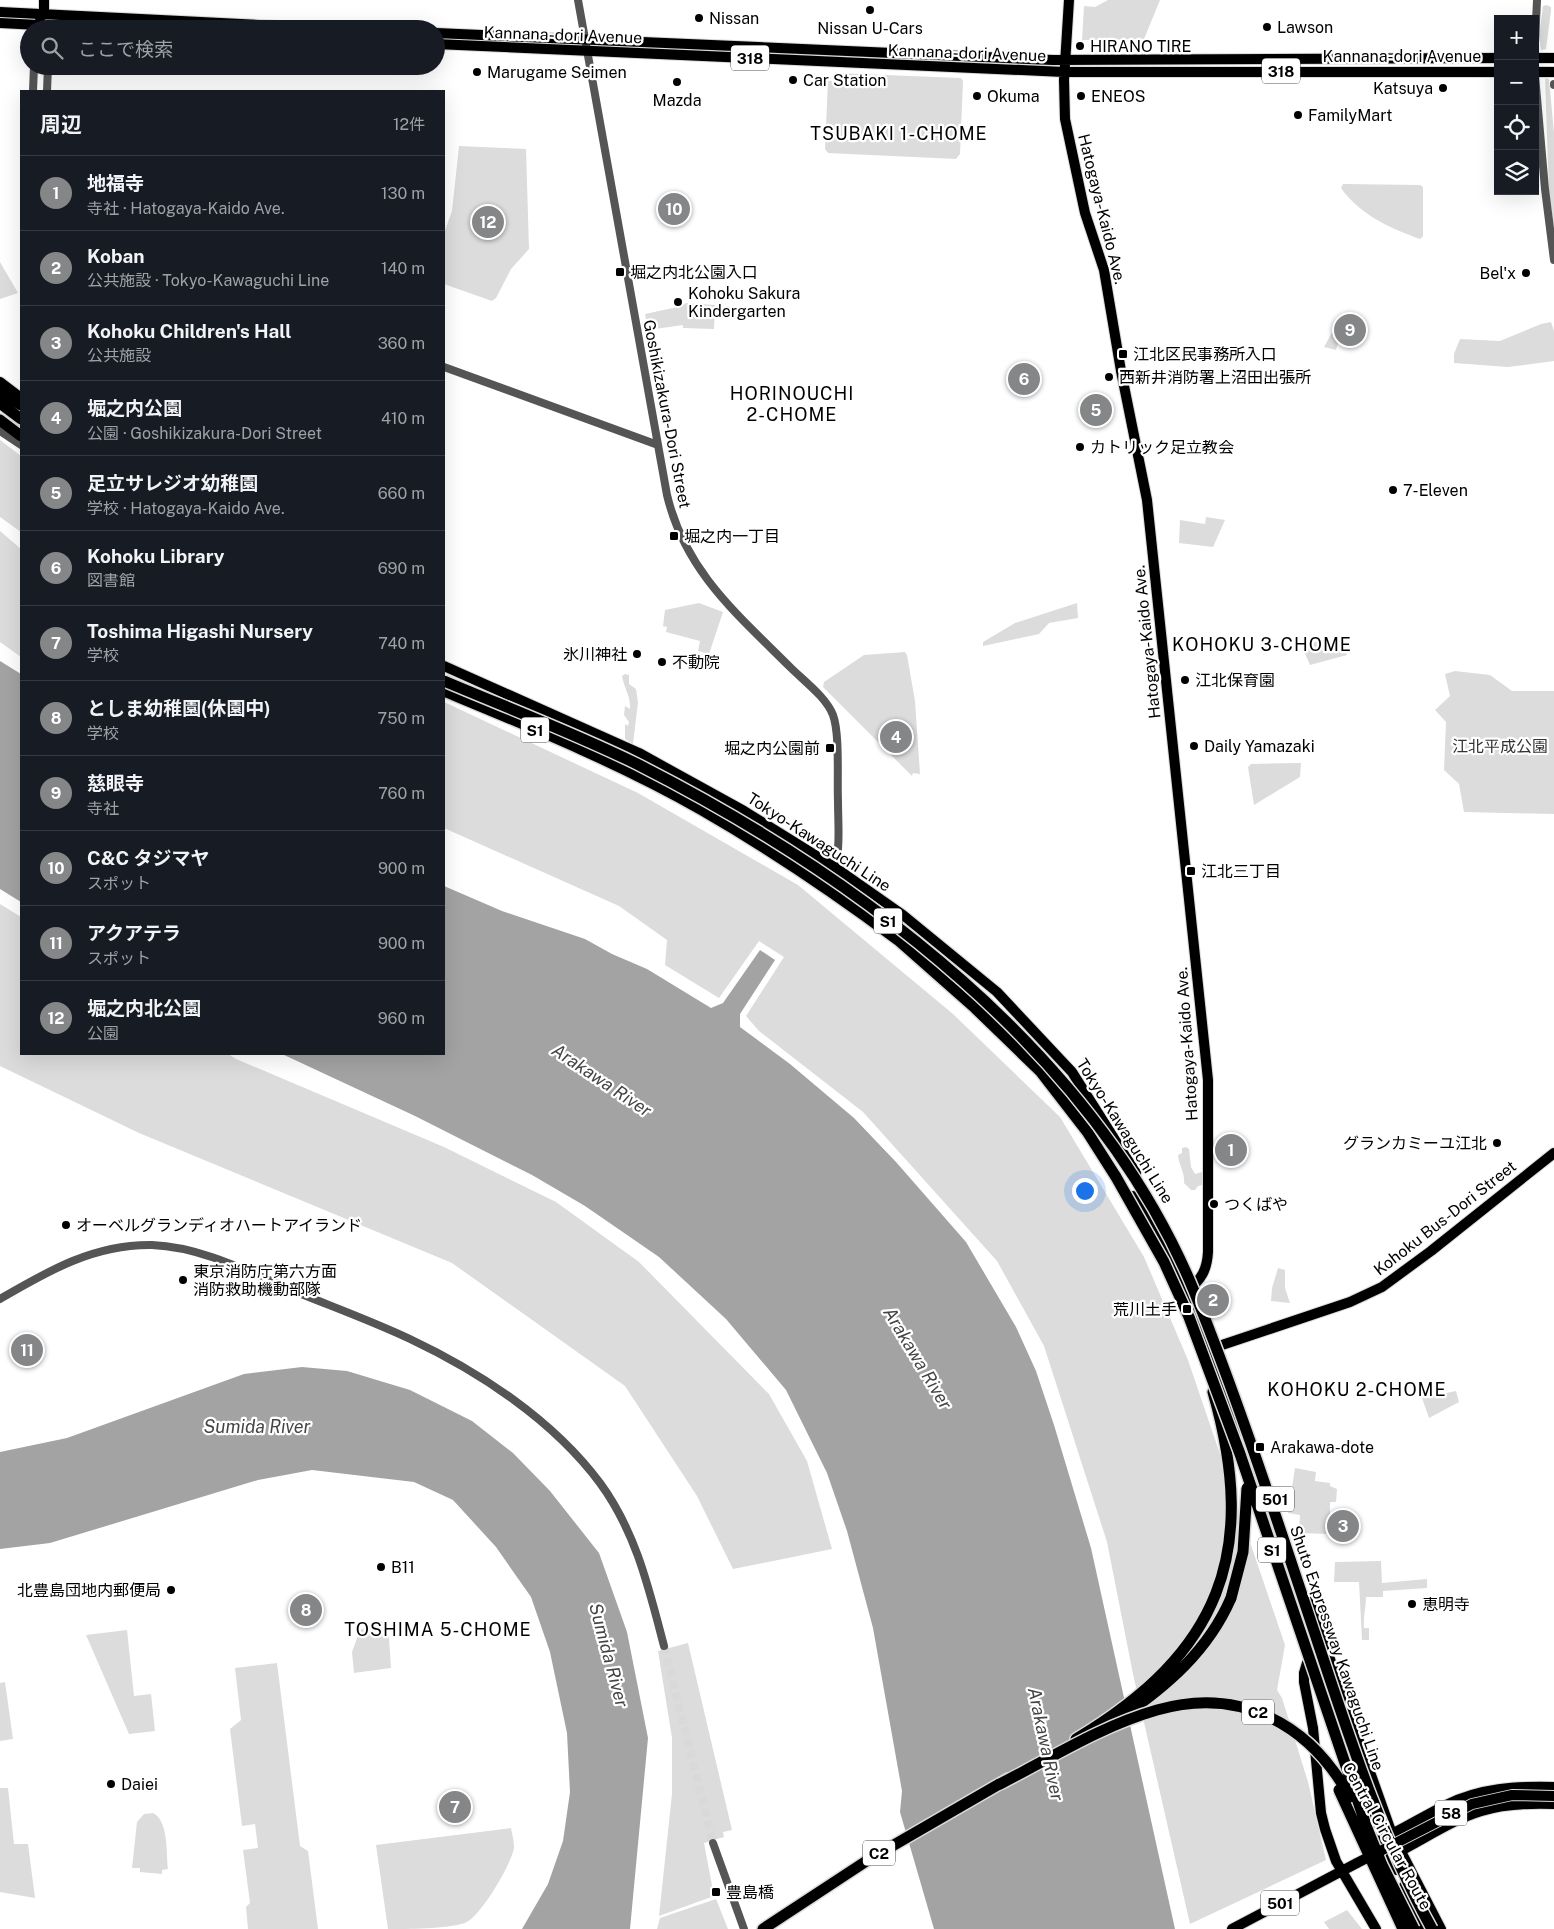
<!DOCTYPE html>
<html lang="ja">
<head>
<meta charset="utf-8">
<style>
	body { margin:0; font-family:"Public Sans","Noto Sans JP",sans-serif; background:#242831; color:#f1f3f6 }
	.controls { position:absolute; right:15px; top:15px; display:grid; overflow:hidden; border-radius:0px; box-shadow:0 5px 20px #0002 }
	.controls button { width:45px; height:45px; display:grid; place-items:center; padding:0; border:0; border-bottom:1px solid #363941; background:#171b24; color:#f1f3f6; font:25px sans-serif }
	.you { position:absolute; left:1084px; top:1190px; width:18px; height:18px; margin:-12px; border:4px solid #fff; border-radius:50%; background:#1a73e8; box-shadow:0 0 0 8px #1a73e833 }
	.badge { display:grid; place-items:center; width:32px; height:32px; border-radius:50%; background:#858687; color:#fff; font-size:16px; font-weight:700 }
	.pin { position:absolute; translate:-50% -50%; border:2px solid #fff; box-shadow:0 1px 5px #0006 }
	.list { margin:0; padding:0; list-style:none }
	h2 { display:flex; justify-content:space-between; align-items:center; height:65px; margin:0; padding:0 20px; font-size:21px }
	h2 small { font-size:16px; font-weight:400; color:#9ea1a6 }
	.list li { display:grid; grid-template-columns:32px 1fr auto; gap:15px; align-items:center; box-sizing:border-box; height:75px; padding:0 20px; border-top:1px solid #363941 }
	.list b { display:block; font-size:19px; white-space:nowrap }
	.list p { margin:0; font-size:16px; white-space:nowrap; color:#9ea1a6 }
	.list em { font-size:16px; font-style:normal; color:#9ea1a6 }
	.icon { flex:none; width:28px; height:28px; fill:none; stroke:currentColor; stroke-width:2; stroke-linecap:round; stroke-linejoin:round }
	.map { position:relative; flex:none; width:1554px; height:1929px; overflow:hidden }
	.search { position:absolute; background:#171b24; box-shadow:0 5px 20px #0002; left:20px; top:20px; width:425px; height:55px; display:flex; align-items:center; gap:12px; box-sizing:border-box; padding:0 18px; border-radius:28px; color:#9ea1a6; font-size:19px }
	.panel { position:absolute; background:#171b24; box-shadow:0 5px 20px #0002; left:20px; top:90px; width:425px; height:965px; border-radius:0px }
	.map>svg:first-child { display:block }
</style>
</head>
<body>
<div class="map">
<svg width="1554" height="1929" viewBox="0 0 1554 1929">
	<rect width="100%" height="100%" fill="#fff"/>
	<path fill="#dcdcdc" d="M1108,0H1160L1144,39L1082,40L1084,6L1095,7Z
		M1547,5L1551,7V11L1546,49L1541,50L1539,36L1543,6Z
		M834,73L961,78L963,81L960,154L956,159L828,153L825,149L828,81H834Z
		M1545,78L1549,79L1554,133V228L1549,192Z
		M459,146L526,149L529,249L511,269L496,298L492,301L444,284V233L452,211Z
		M1343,184L1420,185L1423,187V236L1420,239C1390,228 1360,215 1341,188Z
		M0,262L18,293L0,299Z
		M686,303L715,305L714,329L683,328V325L648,330L645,314L682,306Z
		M1342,314L1349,317L1347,322H1344L1336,350L1324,347Z
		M1551,322L1554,331V361L1508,367L1454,363V354L1460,339L1500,341L1541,324Z
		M0,440L21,456V532L0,517Z
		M1206,517L1225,520L1213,547L1179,543L1180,520L1205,524Z
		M0,531L21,549V657L0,642Z
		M699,603L723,612L709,654L698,651L700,641L666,632L667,627L663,626L665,610Z
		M1077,603L1078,618L1049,623L1039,634L983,646V642L1015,623Z
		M1326,639L1343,647L1347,655L1310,665L1303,649L1304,645Z
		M905,652L907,655L915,701L920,774L913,773L912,776L823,687L824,682L864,655Z
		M1455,671L1490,675L1512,691H1554V814L1464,812L1459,784L1444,770L1446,722L1435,710L1450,696L1445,674Z
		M625,674L629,675V684L636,689L638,702L633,744L625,739V724L628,726L629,722L624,715L625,706L630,709C631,697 624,688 622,676Z
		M444,702L638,793L798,885L953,1014L1060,1117L1144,1257L1188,1360L1285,1645L1277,1690L1282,1698L1308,1782L1326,1860L1190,1924L1133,1674L1107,1542L1044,1346L997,1261L863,1112L759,1031L746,1016L784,957L759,941L719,998L665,965L667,940L619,906L444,828Z
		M1301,763L1300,777L1254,805L1248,767L1251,764Z
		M0,904L21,917V1054H228L236,1059L444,1147L556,1202L639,1262L769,1394L807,1461L832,1549L733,1569L697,1496L625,1386L452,1263L139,1133L0,1066Z
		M1186,1147L1189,1149L1191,1167L1195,1174L1202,1172L1205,1168L1203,1185L1198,1186L1195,1190H1191L1184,1183C1185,1172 1179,1166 1178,1155L1182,1153V1148Z
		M1278,1268L1285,1270V1288L1290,1303L1271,1301L1272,1288Z
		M1456,1391L1459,1402L1429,1418L1422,1398Z
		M1295,1468L1316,1472L1315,1481L1330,1483V1486L1337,1489L1336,1502H1330V1534L1299,1533L1300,1515L1288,1513Z
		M1381,1561L1382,1583L1427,1579V1588L1383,1591V1597H1366C1366,1608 1363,1616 1364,1628H1369V1640H1362L1359,1582H1334L1335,1562Z
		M382,1621L389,1638L391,1668L354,1673L352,1652L360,1630Z
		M127,1630L134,1696L151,1694L155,1731L129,1734L86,1635Z
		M688,1643L732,1830L723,1832L724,1837L704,1843L714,1896L659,1916L672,1794V1738L658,1651Z
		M277,1663L300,1846L308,1851L318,1929H248L246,1907L250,1903L243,1850L258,1848L255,1824L242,1826L230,1729L241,1720L235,1668Z
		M5,1682L13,1739L0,1741V1683Z
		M0,1788H8L14,1844H28L35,1898L0,1892Z
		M153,1813C169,1821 166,1854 168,1869L162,1870V1874L140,1872V1868H132L137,1822L144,1814Z
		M511,1828C512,1833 514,1841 514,1847C513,1862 480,1918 465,1923C446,1929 408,1929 388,1929L376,1845Z
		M716,1899L728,1929H657L660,1918Z
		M1347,1910L1362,1929H1329L1324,1922Z"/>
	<path fill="#a3a3a3" d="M0,661L21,674V902L0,889Z
		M444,886L502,911L585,939L612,954L647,969L711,1008L723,1003L760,950L775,960L740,1014V1027L790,1064L854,1118L896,1162L966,1242L1016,1327L1036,1371L1054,1425L1091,1548L1175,1929H934L900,1812L902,1791L873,1628L847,1531L827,1473L786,1390L726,1319L659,1257L585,1206L532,1175L415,1116L282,1054H444Z
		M302,1367L347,1371L410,1390L472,1421L513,1453L550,1491L599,1553L627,1632L648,1738L630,1929H522L548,1884L563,1841L570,1792L567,1733L550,1652L531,1597L496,1547L453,1500L414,1482L312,1470L258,1480L50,1543L0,1549V1452L67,1438L244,1374Z"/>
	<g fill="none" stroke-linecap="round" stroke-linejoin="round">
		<path stroke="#d9d9d9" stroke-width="8" stroke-dasharray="8 4" stroke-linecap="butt" d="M664,1646L713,1843"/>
		<defs>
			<path id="major" d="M1069,0L1064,80L1065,119L1085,213L1104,270L1121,371L1147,500L1208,1080V1252C1207,1269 1202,1280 1187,1290
				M0,12L341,29
				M40,18L44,13V0
				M0,23L115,29
				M436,33L1053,60L1498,58
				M436,44L1064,72H1498
				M1535,58H1554
				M1535,72H1554
				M0,382L21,398
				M444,666L639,753L744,811L836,868L903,915L997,992L1072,1072L1136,1173
				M1133,1196L1171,1264L1184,1292L1242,1435
				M1210,1349L1350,1302L1382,1287L1431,1251L1554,1153
				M1309,1600L1392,1834L1441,1929
				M1328,1654L1307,1663L1304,1673V1682L1313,1728L1321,1813L1325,1829L1336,1861L1376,1929
				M1362,1787L1396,1870
				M1388,1836C1408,1826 1426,1815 1446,1805C1480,1788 1516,1786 1554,1787
				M1395,1854C1459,1820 1477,1801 1554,1804
				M1404,1886L1425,1929
				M1232,1929L1357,1863"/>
			<path id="highway" d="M0,391L21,405
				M0,403L21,419
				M0,420L21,436
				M444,691C531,727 620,763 702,810C770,849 835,893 898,940L975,1008L1040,1071L1088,1133L1116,1177
				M1120,1718C1167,1686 1208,1651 1231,1598
				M1076,1739C1220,1653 1259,1553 1213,1392
				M763,1929L868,1860L1008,1779"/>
		</defs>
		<use href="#major" stroke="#dbdbdb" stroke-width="12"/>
		<use href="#highway" stroke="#dbdbdb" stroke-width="14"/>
		<path stroke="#555" stroke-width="8" d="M578,0L667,495C685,571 737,614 790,667C804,681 826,697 833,715C840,734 837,779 838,801C838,829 842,858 829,883
			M1535,43L1537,0
			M1535,75L1545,189L1554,260
			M1554,84V85
			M33,91L34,66
			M47,91L48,66
			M444,367L658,445
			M0,431L21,445
			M0,1299C48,1271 94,1244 152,1245C202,1247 249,1272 294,1291C333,1307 372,1321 410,1339C480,1372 553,1420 600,1483C636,1532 649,1589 664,1646
			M713,1843L744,1929"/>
		<use href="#major" stroke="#000" stroke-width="10"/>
		<use href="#highway" stroke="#000" stroke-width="11"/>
		<defs>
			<path id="major-bridge" d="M1357,1863L1472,1804L1512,1795L1554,1796"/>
			<path id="highway-bridge" d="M444,681C508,708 574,733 637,764C860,877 1096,1053 1194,1291C1240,1405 1278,1523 1317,1640C1350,1739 1381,1837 1432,1929
				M1116,1177L1164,1262L1189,1317L1240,1454L1367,1828L1382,1865L1414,1929
				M1231,1598L1243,1552L1247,1488
				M1000,1784C1051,1758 1101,1726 1157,1710C1240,1686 1310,1724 1350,1797
				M1339,1790L1403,1929"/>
		</defs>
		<use href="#major-bridge" stroke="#dbdbdb" stroke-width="12" stroke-linecap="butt"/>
		<use href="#highway-bridge" stroke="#dbdbdb" stroke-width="14" stroke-linecap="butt"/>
		<use href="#major-bridge" stroke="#000" stroke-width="10"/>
		<use href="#highway-bridge" stroke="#000" stroke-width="11"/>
	</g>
	<g fill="#000" stroke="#fff" stroke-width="2">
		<circle cx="870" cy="10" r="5"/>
		<circle cx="699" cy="18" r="5"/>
		<circle cx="1267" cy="27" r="5"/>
		<circle cx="1080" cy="46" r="5"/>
		<circle cx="477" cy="72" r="5"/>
		<circle cx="793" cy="80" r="5"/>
		<circle cx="677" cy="82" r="5"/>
		<circle cx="1443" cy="88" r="5"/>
		<circle cx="977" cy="96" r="5"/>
		<circle cx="1081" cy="96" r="5"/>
		<circle cx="1298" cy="115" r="5"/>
		<rect x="615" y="267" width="10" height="10" rx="2.5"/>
		<circle cx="1526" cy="273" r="5"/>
		<circle cx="678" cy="302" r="5"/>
		<rect x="1118" y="349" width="10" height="10" rx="2.5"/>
		<circle cx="1109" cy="377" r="5"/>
		<circle cx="1080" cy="447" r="5"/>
		<circle cx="1393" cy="490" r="5"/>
		<rect x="669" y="531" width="10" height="10" rx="2.5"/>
		<circle cx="637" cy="654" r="5"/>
		<circle cx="662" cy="662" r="5"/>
		<circle cx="1185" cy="680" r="5"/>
		<circle cx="1194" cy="746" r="5"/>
		<rect x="825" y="743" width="10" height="10" rx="2.5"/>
		<rect x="1186" y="866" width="10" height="10" rx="2.5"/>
		<circle cx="1497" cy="1143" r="5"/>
		<circle cx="1214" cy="1204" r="5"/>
		<circle cx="66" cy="1225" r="5"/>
		<circle cx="183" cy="1280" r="5"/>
		<rect x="1182" y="1304" width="10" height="10" rx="2.5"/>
		<rect x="1255" y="1442" width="10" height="10" rx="2.5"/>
		<circle cx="381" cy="1567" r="5"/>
		<circle cx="171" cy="1590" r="5"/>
		<circle cx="1412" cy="1604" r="5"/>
		<circle cx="111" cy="1784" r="5"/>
		<rect x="711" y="1887" width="10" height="10" rx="2.5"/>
	</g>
	<g text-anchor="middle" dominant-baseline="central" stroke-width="4.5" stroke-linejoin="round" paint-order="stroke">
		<g fill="#fff" stroke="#4c4c4c" stroke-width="1">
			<rect x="731" y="45.5" width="38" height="25" rx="4"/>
			<rect x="1262" y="58.5" width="38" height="25" rx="4"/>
			<rect x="521" y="717.5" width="28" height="25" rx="4"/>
			<rect x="874" y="908.5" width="28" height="25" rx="4"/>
			<rect x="1256" y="1486.5" width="38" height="25" rx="4"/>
			<rect x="1258" y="1537.5" width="28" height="25" rx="4"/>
			<rect x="1242" y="1699.5" width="32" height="25" rx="4"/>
			<rect x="1435" y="1800.5" width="32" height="25" rx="4"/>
			<rect x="863" y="1840.5" width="32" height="25" rx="4"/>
			<rect x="1261" y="1890.5" width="38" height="25" rx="4"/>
		</g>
		<g font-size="15" font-weight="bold" fill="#000">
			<text x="750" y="58">318</text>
			<text x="1281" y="71">318</text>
			<text x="535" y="730">S1</text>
			<text x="888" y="921">S1</text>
			<text x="1275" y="1499">501</text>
			<text x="1272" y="1550">S1</text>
			<text x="1258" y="1712">C2</text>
			<text x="1451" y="1813">58</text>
			<text x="879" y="1853">C2</text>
			<text x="1280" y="1903">501</text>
		</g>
		<g font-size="16" fill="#000" stroke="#fff" text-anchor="start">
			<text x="709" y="18">Nissan</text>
			<text x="1277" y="27">Lawson</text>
			<text x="870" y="28" text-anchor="middle">Nissan U-Cars</text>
			<text x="1090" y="46">HIRANO TIRE</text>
			<text x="487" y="72">Marugame Seimen</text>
			<text x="803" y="80">Car Station</text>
			<text x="1433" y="88" text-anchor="end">Katsuya</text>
			<text x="987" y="96">Okuma</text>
			<text x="1091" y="96">ENEOS</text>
			<text x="677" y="100" text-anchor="middle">Mazda</text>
			<text x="1308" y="115">FamilyMart</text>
			<text x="630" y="272">堀之内北公園入口</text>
			<text x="1516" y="273" text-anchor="end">Bel'x</text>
			<text x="688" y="293">Kohoku Sakura<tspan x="688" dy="18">Kindergarten</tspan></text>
			<text x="1133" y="354">江北区民事務所入口</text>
			<text x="1119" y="377">西新井消防署上沼田出張所</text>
			<text x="1090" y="447">カトリック足立教会</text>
			<text x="1403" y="490">7-Eleven</text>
			<text x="684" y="536">堀之内一丁目</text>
			<text x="627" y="654" text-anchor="end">氷川神社</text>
			<text x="672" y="662">不動院</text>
			<text x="1195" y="680">江北保育園</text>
			<text x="1204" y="746">Daily Yamazaki</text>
			<text x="820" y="748" text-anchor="end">堀之内公園前</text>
			<text x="1201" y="871">江北三丁目</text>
			<text x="1487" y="1143" text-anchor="end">グランカミーユ江北</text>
			<text x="1224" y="1204">つくばや</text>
			<text x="76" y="1225">オーベルグランディオハートアイランド</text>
			<text x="193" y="1271">東京消防庁第六方面<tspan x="193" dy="18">消防救助機動部隊</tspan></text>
			<text x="1177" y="1309" text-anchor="end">荒川土手</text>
			<text x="1270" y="1447">Arakawa-dote</text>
			<text x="391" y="1567">B11</text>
			<text x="161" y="1590" text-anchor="end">北豊島団地内郵便局</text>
			<text x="1422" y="1604">恵明寺</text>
			<text x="121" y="1784">Daiei</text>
			<text x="726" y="1892">豊島橋</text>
		</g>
		<g font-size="16" fill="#000" stroke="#fff">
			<text transform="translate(563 35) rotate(2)">Kannana-dori Avenue</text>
			<text transform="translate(967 53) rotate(2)">Kannana-dori Avenue</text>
			<text x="1402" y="56">Kannana-dori Avenue</text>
			<text transform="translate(1102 209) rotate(76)">Hatogaya-Kaido Ave.</text>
			<text transform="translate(667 414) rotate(79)">Goshikizakura-Dori Street</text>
			<text transform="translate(1147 642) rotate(-96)">Hatogaya-Kaido Ave.</text>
			<text transform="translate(819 842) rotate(33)">Tokyo-Kawaguchi Line</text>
			<text transform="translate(1187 1044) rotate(-94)">Hatogaya-Kaido Ave.</text>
			<text transform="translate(1125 1131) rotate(58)">Tokyo-Kawaguchi Line</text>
			<text transform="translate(1445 1218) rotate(-38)">Kohoku Bus-Dori Street</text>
			<text transform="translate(1337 1648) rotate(71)">Shuto Expressway Kawaguchi Line</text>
			<text transform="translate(1387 1836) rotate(61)">Central Circular Route</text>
		</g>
		<g font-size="16" fill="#333" stroke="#fff">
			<text x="1500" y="746">江北平成公園</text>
		</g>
		<g font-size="18" letter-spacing="1" fill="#000" stroke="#fff">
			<text x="899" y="133">TSUBAKI 1-CHOME</text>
			<text x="792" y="393">HORINOUCHI<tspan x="792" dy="21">2-CHOME</tspan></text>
			<text x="1262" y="644">KOHOKU 3-CHOME</text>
			<text x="1357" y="1389">KOHOKU 2-CHOME</text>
			<text x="438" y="1629">TOSHIMA 5-CHOME</text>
		</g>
		<g font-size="18" font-style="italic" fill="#444" stroke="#fff">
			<text transform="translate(602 1080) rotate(34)">Arakawa River</text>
			<text transform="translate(918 1358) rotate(59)">Arakawa River</text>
			<text x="257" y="1426">Sumida River</text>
			<text transform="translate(609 1655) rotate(75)">Sumida River</text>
			<text transform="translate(1046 1744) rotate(78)">Arakawa River</text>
		</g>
	</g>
</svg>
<div class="controls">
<button>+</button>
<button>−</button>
<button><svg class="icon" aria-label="locate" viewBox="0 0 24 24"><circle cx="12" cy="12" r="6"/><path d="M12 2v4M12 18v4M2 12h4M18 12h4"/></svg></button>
<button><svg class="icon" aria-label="layers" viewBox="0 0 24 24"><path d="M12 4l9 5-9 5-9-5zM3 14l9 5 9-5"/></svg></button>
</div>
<div class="you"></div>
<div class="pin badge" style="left:1231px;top:1150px">1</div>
<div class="pin badge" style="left:1213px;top:1300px">2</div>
<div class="pin badge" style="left:1343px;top:1526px">3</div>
<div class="pin badge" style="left:896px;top:737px">4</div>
<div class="pin badge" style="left:1096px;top:410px">5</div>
<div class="pin badge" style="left:1024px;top:379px">6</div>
<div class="pin badge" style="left:455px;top:1807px">7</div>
<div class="pin badge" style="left:306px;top:1610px">8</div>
<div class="pin badge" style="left:1350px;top:330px">9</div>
<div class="pin badge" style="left:674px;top:209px">10</div>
<div class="pin badge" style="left:27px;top:1350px">11</div>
<div class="pin badge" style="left:488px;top:222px">12</div>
<div class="search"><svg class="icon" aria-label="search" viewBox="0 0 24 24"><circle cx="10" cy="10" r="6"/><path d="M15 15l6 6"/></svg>ここで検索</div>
<section class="panel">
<h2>周辺<small>12件</small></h2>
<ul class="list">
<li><span class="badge">1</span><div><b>地福寺</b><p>寺社 · Hatogaya-Kaido Ave.</p></div><em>130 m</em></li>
<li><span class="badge">2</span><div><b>Koban</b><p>公共施設 · Tokyo-Kawaguchi Line</p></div><em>140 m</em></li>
<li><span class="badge">3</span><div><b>Kohoku Children's Hall</b><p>公共施設</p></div><em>360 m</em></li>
<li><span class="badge">4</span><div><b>堀之内公園</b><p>公園 · Goshikizakura-Dori Street</p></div><em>410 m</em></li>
<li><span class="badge">5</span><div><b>足立サレジオ幼稚園</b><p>学校 · Hatogaya-Kaido Ave.</p></div><em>660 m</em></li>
<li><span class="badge">6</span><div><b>Kohoku Library</b><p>図書館</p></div><em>690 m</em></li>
<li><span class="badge">7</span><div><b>Toshima Higashi Nursery</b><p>学校</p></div><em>740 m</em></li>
<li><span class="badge">8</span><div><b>としま幼稚園(休園中)</b><p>学校</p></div><em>750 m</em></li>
<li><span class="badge">9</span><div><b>慈眼寺</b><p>寺社</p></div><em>760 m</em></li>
<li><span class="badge">10</span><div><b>C&amp;C タジマヤ</b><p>スポット</p></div><em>900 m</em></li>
<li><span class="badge">11</span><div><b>アクアテラ</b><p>スポット</p></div><em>900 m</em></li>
<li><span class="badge">12</span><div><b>堀之内北公園</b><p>公園</p></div><em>960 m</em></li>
</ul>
</section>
</div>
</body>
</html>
